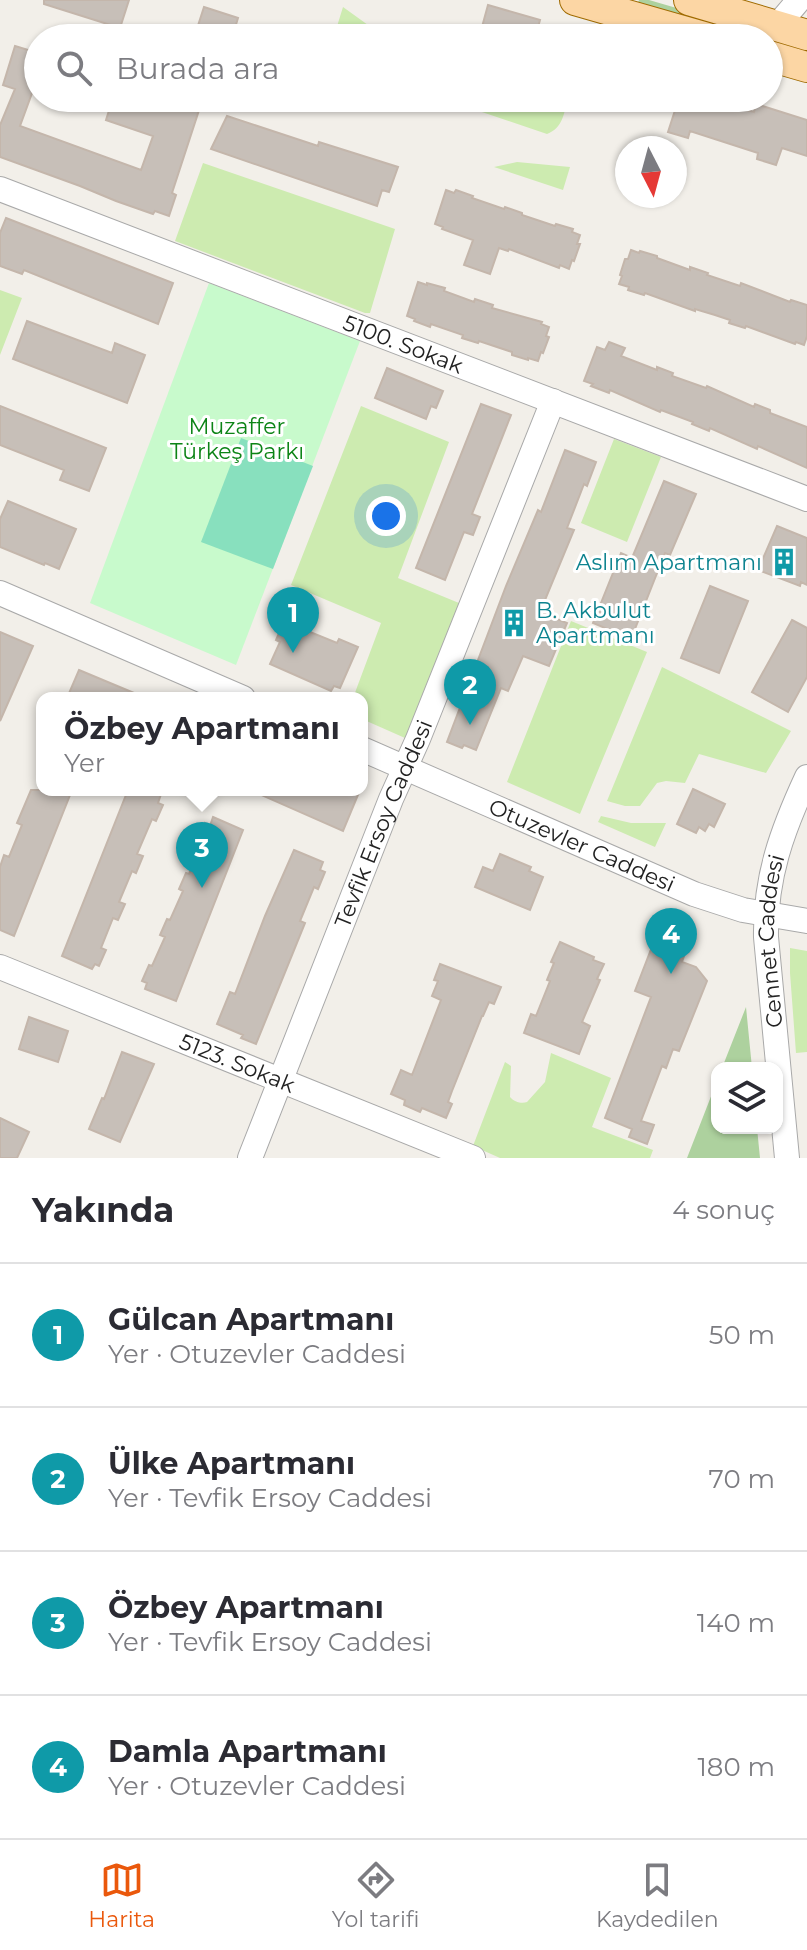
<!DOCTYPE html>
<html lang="tr">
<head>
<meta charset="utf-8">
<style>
	body { margin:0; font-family:Montserrat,sans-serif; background:#f2f2f3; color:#2b2b33 }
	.controls { position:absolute; right:24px; bottom:24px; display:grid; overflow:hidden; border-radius:16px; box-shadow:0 2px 6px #0004 }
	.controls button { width:72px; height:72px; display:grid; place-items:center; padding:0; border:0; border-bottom:2px solid #e1e1e2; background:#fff; color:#2b2b33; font:40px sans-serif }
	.compass { position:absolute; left:615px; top:136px; width:72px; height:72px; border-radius:50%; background:#fff; box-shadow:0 2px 6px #0004; rotate:174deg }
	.you { position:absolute; left:386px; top:516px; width:28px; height:28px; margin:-20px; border:6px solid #fff; border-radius:50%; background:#1a73e8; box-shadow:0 0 0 12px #1a73e833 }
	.badge { display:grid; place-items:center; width:52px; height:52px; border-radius:50%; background:#ea580c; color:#fff; font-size:26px; font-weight:700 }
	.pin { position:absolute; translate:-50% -66px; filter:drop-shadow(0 2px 4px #0008) }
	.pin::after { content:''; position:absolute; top:42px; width:28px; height:24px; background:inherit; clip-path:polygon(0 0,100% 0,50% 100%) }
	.popup { position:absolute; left:36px; top:692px; width:332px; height:104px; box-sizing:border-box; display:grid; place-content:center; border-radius:16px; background:#fff; filter:drop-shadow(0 2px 6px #0005); font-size:26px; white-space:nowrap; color:#7c7c81 }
	.popup b { font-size:30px; color:#2b2b33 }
	.popup::after { content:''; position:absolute; left:50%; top:100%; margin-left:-16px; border:16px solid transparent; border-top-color:#fff }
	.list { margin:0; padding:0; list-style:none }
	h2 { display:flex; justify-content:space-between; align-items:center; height:104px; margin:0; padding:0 32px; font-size:34px }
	h2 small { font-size:26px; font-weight:400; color:#7c7c81 }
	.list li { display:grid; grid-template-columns:52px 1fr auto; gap:24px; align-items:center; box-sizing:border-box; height:144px; padding:0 32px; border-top:2px solid #e1e1e2 }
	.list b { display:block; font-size:30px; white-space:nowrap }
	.list p { margin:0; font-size:26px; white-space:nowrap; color:#7c7c81 }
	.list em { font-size:26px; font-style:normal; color:#7c7c81 }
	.icon { flex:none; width:44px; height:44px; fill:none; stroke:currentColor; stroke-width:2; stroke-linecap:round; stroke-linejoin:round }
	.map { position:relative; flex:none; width:807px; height:1158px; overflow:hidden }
	.search { position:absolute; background:#fff; box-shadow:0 2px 6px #0004; left:24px; right:24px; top:24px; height:88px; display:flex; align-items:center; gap:20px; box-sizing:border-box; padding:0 28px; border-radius:44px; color:#7c7c81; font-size:30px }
	.sheet { height:680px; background:#fff }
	nav { display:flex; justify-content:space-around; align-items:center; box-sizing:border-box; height:112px; border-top:2px solid #e1e1e2; background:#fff; font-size:22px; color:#7c7c81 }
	nav a { display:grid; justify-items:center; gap:4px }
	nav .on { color:#ea580c }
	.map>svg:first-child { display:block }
</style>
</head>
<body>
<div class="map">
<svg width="807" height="1158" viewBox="0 0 807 1158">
	<rect width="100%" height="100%" fill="#f2efe9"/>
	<path fill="#cdebb0" d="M343,7L368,25L408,38H342L334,36Z
		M457,98H568C564,113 563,128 547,134L476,110L454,108Z
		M517,162L570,167L563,190L494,167Z
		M203,163L395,229L370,313H365L175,241Z
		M0,290L22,298L0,355Z
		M361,406L449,442L398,578L459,603L405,738L362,719V698H353L381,623L291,585Z
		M614,439L661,457L627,542L581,523Z
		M571,621L647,652L580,814L507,782Z
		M662,667L791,731L766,773L699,754L685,783L666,781L657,783L640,806H625L607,801Z
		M601,816L631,823H666L655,847L598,822Z
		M790,948L807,951V1052L796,1053L790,973Z
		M551,1053L611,1078L592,1127L653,1150L650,1158H500L473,1146L505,1062L511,1066L510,1097C514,1102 522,1104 527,1102L545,1082Z"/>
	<path fill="#add19e" d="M639,0H649L807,46V57L769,46V38H743L636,7Z
		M746,1007L752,1068H722Z
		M717,1081V1128H757L760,1158H687Z"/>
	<path fill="#c8facc" d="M209,283L360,341L236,665L90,603Z"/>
	<path fill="#88e0be" d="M241,438L313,466L273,569L201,542Z"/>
	<path fill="#c7bfb8" stroke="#c4b6ab" stroke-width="2" d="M44,0H129L120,28L44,4Z
		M488,5L540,20L535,38H479Z
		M204,7L238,18L232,38H194Z
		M15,46L38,53V86L35,85L20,126L141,170L153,136L106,120L113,98H184L201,104L172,193L176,195L169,216L155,211L153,214L116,201L80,186L0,157V125L15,89L3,85Z
		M679,98H719L718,101L754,112L756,104L807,120V156L782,148L776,165L757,159L758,153L690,131L688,138L668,132Z
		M227,116L318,146L319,142L398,167L389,192L382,190L377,206L211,149Z
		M446,190L454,193L456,190L473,196L472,198L504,209L505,207L522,213V215L555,226L556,224L573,229L572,232L580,235L577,244H580L574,261L572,260L569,269L560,265L559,268L509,249L508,251L499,248L490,274L464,265L473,240L442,229L443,227L435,224Z
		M6,218L173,283L158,324L24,270L22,274L0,266V233Z
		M631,250L639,253L640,251L657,256V258L690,270V267L708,273L707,275L740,286L741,283L790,302L791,300L807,305V336L804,345L796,342L795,344L746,326L745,328L729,323L730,320L715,315L695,309V311L645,293L644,295L628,290L629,287L619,284L622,276L620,275L625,259H628Z
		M418,282L427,285V283L445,288L444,291L474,302L475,299L493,305L492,308L542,322L541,324L549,327L546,336L549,337L543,353L541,352L538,361L528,358V360L512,355V352L479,341L478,343L462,338L463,335L431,324L430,327L414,321L415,319L407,316Z
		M27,321L112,353L115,343L145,355L127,403L13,359Z
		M609,342L625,348L621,356L657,370V367L673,373L672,376L706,388L707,386L754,407L755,404L770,410V413L807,427V468L758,446L757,449L710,428L709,431L692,424L693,422L661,410L660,412L610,390L609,393L591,386L593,384L584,381L597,347L605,350Z
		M387,368L443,391L436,408L431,406L426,419L375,398Z
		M481,404L511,415L472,514L480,517L473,535L464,532L445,580L416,568Z
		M0,406L106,448L89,491L60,480L64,470L0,445Z
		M565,450L596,462L587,486L584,484L567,528L574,530L540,612L567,623L549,666L523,656L508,691L501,688L476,750L464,745L462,748L447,742L506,586L538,510L541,512Z
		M664,481L696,494L670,555L665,553L631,639L593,623L621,553L632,558Z
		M8,501L76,529L59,569L45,563L44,565L0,547V519Z
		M777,526L807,538V585L801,582L800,586L758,570Z
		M710,586L748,601L719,673L681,658Z
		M293,615L309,622L305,630L337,643L339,639L358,647L340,688L334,686L331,691L270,664L280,642L276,640L285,619L291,621Z
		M792,620L807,628V677L788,712L752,692Z
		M0,632L33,646L0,721Z
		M79,670L146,698H67Z
		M693,789L725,804L714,827L709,824L705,831L699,827L696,833L677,824Z
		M31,790H72L14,936L0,930V867L4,855L9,857L22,825L17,823Z
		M128,790H150L161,794L158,803L163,805L156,821L152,819L137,854L143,856L136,873L132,871L119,902L125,904L118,920L113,918L101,948L106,950L99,966L95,964L92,969L62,956Z
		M250,790H360L343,831Z
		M213,817L243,830L176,1001L145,989L147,983L142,981L149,965L152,966L165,937L160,935L167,919L170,920L183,891L179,889L186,873L189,874L202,842L198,840L205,823L210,826Z
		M294,850L323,862L320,870L325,872L318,889L314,887L300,921L305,923L256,1044L241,1038L243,1035L217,1024L230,992L235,994L265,916Z
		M500,854L531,867L529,871L543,877L530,910L475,887L483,867L493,871Z
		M655,939L674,946L684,956L682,962L696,967L707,981L679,1051L673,1049L666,1068L662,1066L641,1121L654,1125L647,1144L629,1137L632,1129L605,1118L651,997L635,991Z
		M560,942L594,957L593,960L604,964L597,979L600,980L582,1022L590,1026L579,1054L524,1033L531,1014L536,1016L550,981L547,980L554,963L551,962Z
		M440,964L501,987L494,1004L489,1002L483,1016H482L452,1091L448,1102L452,1104L446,1118L422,1108L420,1112L404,1105L405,1100L391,1094L401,1070L412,1075L441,1000L432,996L438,981L434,980Z
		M29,1017L68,1031L58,1062L19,1049Z
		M122,1052L154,1064L120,1142L89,1129L102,1098L104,1099Z
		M0,1118L29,1132L17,1158H0Z"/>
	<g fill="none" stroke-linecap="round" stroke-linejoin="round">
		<defs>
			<g id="minor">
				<path d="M777,26L799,0"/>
				<path id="s1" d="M0,189L807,499"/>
				<path d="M0,593L243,698"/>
				<path id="s2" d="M362,749L694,894L743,910L807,921"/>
				<path id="s3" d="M0,967L473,1158"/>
				<path id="s4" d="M250,1158L391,799L418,739L553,401"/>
				<path id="s5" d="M787,1158L766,937C765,877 782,831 807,777"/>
			</g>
			<path id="major" d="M575,0L707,38
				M689,0L807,35
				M769,56L807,67"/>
		</defs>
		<use href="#minor" stroke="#a9a9a9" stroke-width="26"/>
		<use href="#major" stroke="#a06b00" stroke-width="32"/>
		<use href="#minor" stroke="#fff" stroke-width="24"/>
		<use href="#major" stroke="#fcd6a4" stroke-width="30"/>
	</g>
	<defs>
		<symbol id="building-bare" viewBox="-9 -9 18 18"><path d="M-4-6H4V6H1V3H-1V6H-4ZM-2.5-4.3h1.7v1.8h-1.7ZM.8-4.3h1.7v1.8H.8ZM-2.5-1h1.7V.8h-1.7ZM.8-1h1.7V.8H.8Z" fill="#0f9aa8" stroke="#fff" stroke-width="2.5" paint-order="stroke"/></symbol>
	</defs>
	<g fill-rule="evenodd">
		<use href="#building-bare" x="764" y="542" width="40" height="40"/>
		<use href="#building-bare" x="494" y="603" width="40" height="40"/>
	</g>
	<g text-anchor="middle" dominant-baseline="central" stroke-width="6" stroke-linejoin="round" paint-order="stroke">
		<g font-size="22" fill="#222" stroke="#fff">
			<text stroke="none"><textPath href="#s1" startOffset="432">5100. Sokak</textPath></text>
			<text stroke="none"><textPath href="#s4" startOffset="360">Tevfik Ersoy Caddesi</textPath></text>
			<text stroke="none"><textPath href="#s2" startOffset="240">Otuzevler Caddesi</textPath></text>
			<text stroke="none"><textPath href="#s5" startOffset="218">Cennet Caddesi</textPath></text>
			<text stroke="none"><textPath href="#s3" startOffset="256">5123. Sokak</textPath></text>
		</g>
		<g font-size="22" fill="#0c8416" stroke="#fff">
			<text x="237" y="426">Muzaffer<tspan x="237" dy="25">Türkeş Parkı</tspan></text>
		</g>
		<g font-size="22" fill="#0d838f" stroke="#fff" text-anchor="end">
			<text x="762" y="562">Aslım Apartmanı</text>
			<text x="536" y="610" text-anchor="start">B. Akbulut<tspan x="536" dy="25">Apartmanı</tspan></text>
		</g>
	</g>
</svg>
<div class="controls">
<button><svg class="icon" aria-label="layers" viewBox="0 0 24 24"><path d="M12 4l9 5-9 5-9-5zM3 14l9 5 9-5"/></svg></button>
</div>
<svg class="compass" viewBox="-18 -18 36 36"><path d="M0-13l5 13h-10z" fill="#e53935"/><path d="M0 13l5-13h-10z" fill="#7c7c81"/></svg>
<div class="you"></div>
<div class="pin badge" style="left:293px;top:653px;background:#0f9aa8">1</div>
<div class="pin badge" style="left:470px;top:725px;background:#0f9aa8">2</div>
<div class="pin badge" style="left:202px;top:888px;background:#0f9aa8">3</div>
<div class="popup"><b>Özbey Apartmanı</b>Yer</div>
<div class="pin badge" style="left:671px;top:974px;background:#0f9aa8">4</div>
<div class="search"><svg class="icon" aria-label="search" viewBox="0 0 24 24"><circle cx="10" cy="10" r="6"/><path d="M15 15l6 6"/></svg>Burada ara</div>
</div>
<section class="sheet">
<h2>Yakında<small>4 sonuç</small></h2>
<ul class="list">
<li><span class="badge" style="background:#0f9aa8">1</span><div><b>Gülcan Apartmanı</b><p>Yer · Otuzevler Caddesi</p></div><em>50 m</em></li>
<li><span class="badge" style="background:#0f9aa8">2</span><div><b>Ülke Apartmanı</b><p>Yer · Tevfik Ersoy Caddesi</p></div><em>70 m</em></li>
<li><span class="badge" style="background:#0f9aa8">3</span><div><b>Özbey Apartmanı</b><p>Yer · Tevfik Ersoy Caddesi</p></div><em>140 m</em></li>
<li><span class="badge" style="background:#0f9aa8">4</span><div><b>Damla Apartmanı</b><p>Yer · Otuzevler Caddesi</p></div><em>180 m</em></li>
</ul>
</section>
<nav>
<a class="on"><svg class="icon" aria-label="map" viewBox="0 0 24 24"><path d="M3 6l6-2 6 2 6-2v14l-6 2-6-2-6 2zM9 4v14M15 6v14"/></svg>Harita</a>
<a><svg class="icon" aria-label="directions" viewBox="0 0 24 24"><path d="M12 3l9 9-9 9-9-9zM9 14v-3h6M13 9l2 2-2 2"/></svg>Yol tarifi</a>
<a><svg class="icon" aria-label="saved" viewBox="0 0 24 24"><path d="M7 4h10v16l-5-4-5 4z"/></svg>Kaydedilen</a>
</nav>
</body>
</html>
